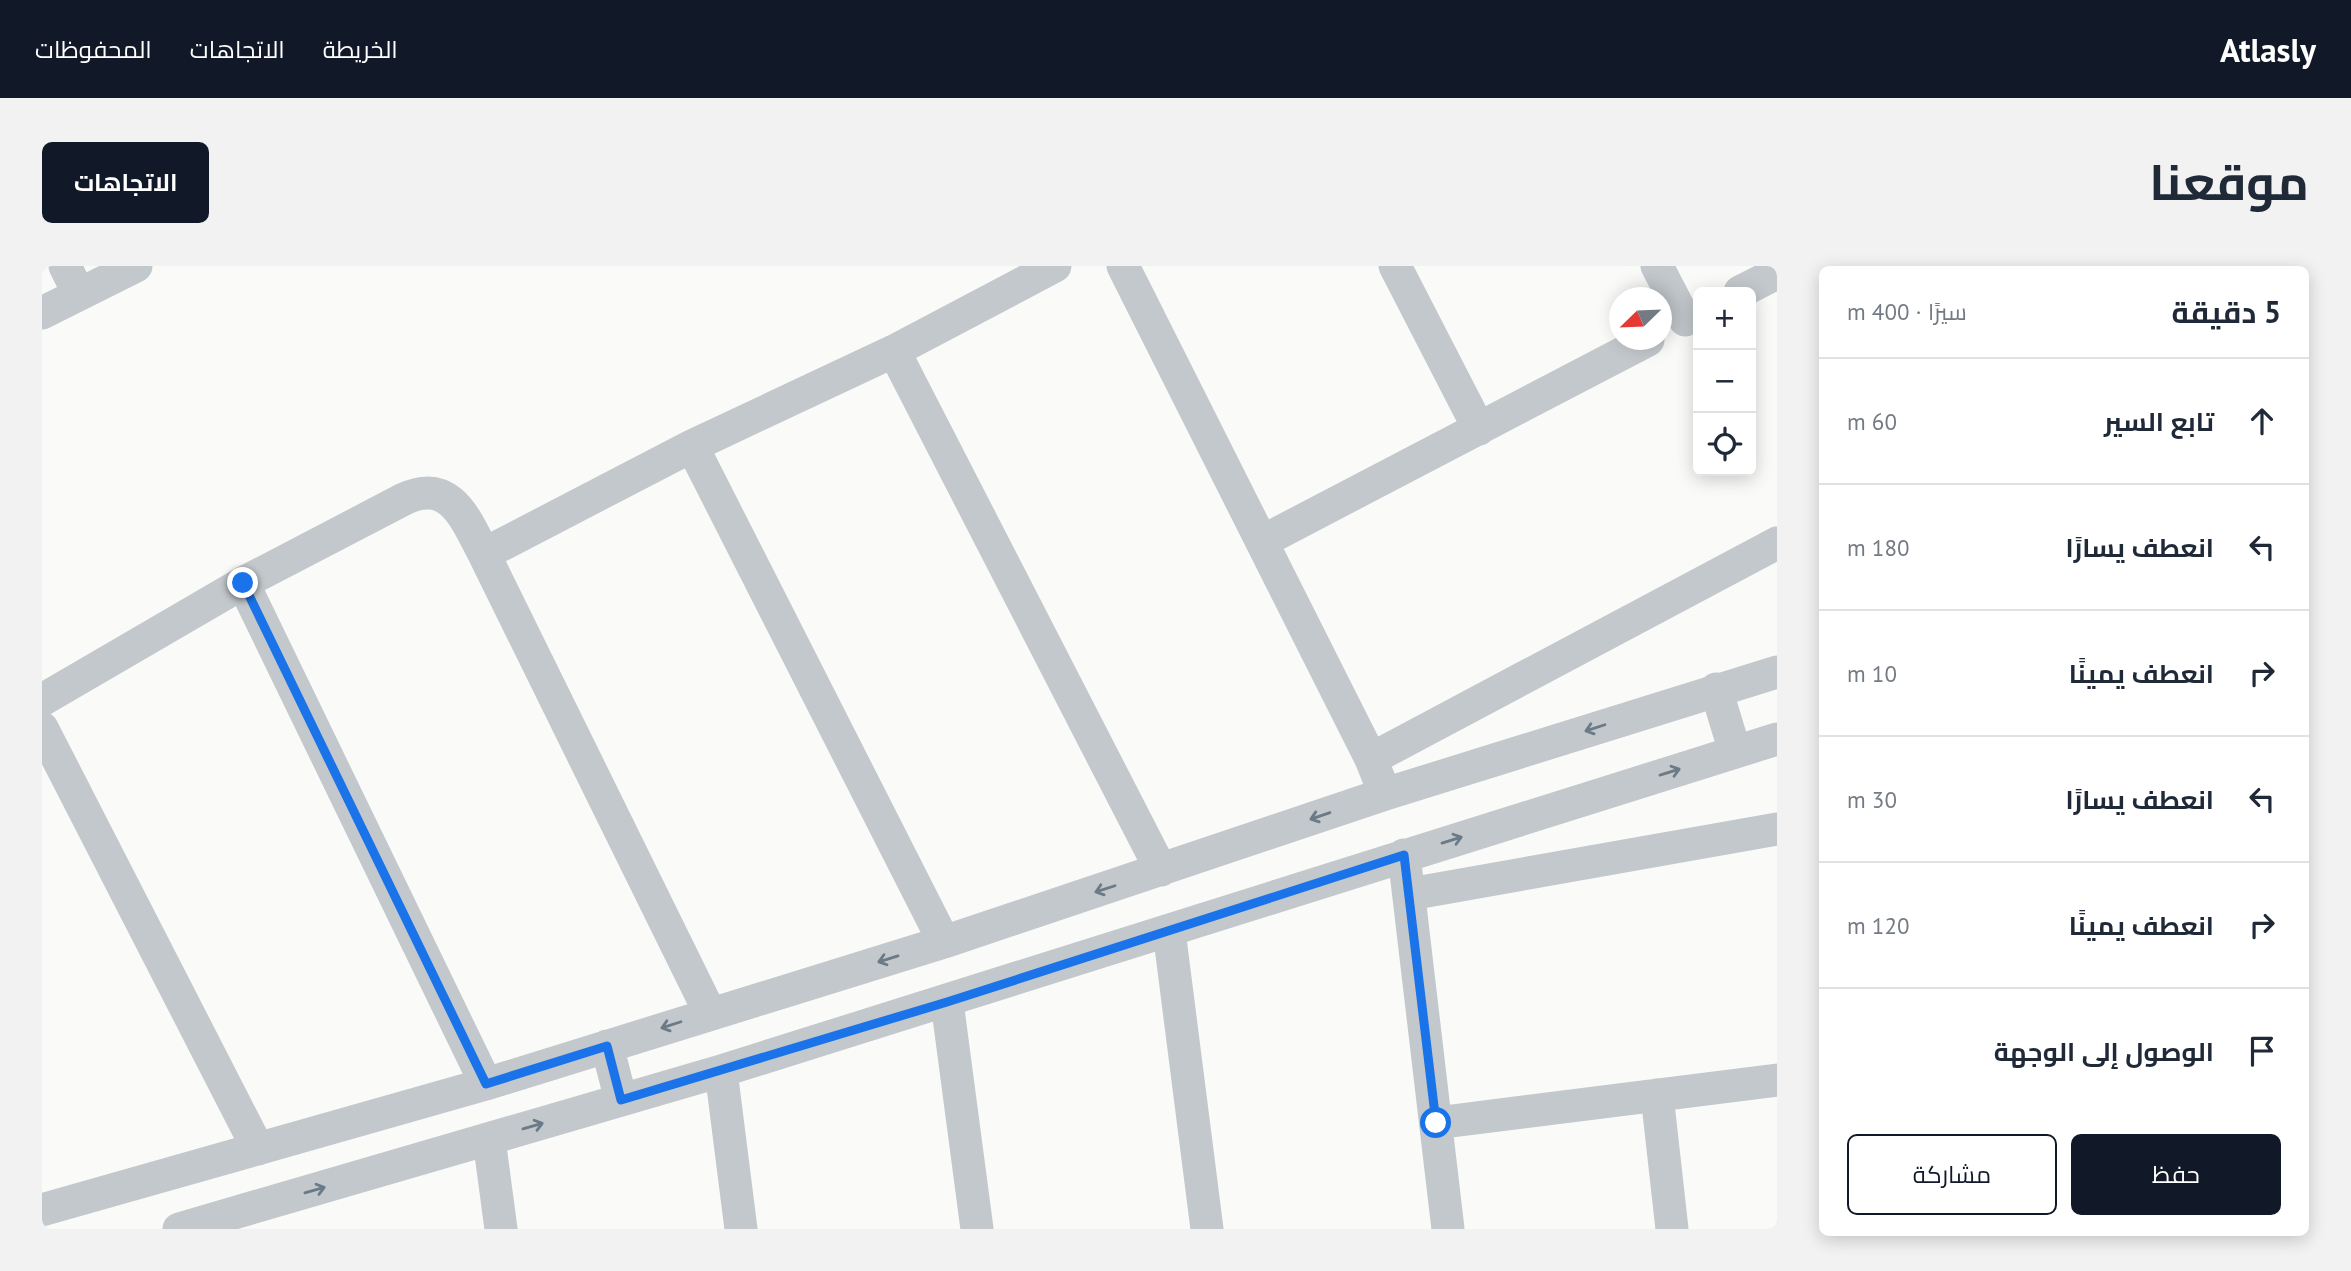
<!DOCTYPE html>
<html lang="ar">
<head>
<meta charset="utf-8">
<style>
	body { margin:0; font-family:"PT Sans",Cairo,sans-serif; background:#f2f2f3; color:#1f2937; direction:rtl }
	.controls { position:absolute; right:21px; top:21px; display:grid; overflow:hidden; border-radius:10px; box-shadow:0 4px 18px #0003 }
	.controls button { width:63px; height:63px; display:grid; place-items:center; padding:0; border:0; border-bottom:2px solid #e0e1e3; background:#fff; color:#1f2937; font:35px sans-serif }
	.compass { position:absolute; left:1567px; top:21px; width:63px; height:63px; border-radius:50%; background:#fff; box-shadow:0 4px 18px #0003; rotate:247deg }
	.stop { position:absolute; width:21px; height:21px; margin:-16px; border:5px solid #1a73e8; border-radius:50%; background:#fff }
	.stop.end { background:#1a73e8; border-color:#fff; box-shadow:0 2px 7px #0008 }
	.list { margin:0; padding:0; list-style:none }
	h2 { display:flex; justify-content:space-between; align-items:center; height:91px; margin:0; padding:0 28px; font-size:30px }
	h2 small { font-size:23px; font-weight:400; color:#747a83 }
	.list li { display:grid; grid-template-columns:46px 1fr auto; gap:21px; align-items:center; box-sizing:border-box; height:126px; padding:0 28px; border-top:2px solid #e0e1e3 }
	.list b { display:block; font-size:26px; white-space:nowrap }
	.list em { font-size:23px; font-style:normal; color:#747a83 }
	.actions { display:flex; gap:14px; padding:21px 28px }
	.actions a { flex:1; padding:16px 0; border:2px solid #111827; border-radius:10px; text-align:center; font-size:24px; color:#111827 }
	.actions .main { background:#111827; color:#fff }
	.icon { flex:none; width:38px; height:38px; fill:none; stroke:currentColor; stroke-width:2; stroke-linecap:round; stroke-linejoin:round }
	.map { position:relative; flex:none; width:1735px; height:963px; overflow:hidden; direction:ltr; border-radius:10px }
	header { display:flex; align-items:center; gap:42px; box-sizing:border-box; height:98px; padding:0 35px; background:#111827; color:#fff }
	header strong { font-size:33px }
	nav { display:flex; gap:38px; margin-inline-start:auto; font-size:24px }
	.intro { display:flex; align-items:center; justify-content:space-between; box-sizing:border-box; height:168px; padding:0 42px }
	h1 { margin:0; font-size:49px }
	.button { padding:18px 32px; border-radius:10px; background:#111827; color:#fff; font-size:24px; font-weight:700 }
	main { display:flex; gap:42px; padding:0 42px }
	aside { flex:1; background:#fff; border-radius:10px; box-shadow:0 4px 18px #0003 }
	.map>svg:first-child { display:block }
</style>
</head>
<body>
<header>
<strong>Atlasly</strong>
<nav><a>الخريطة</a><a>الاتجاهات</a><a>المحفوظات</a></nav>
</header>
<div class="intro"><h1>موقعنا</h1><a class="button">الاتجاهات</a></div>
<main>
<aside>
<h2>5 دقيقة<small>سيرًا · 400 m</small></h2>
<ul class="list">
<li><svg class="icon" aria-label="ahead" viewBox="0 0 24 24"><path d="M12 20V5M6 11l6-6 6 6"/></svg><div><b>تابع السير</b></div><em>60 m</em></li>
<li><svg class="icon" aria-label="left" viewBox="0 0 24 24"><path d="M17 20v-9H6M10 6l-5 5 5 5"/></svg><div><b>انعطف يسارًا</b></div><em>180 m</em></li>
<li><svg class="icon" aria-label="right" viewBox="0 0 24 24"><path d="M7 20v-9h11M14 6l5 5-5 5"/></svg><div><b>انعطف يمينًا</b></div><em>10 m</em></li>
<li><svg class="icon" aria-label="left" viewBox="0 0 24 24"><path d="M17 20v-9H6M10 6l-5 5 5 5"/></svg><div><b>انعطف يسارًا</b></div><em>30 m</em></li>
<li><svg class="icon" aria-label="right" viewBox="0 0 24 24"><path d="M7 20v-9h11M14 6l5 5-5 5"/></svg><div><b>انعطف يمينًا</b></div><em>120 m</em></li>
<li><svg class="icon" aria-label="arrive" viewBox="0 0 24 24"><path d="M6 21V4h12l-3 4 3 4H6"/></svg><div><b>الوصول إلى الوجهة</b></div></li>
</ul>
<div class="actions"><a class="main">حفظ</a><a>مشاركة</a></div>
</aside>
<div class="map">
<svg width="1735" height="963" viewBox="0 0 1735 963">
	<rect width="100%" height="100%" fill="#fafaf8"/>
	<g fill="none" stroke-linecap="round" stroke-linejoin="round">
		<path stroke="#c3c8cc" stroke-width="33" d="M23,0L37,28
			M1081,0L1329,493L1343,528
			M1353,0L1437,163
			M1615,0L1643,54
			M1698,26L1735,7
			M0,47L94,0
			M852,85L1119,604
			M650,180L902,676
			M1221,275L1606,74
			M442,288L650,180L852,85L1013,0
			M201,317L444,818
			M1674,423L1693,486
			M0,434L201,317L362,233C409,211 424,254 442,288L668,747
			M0,462L216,883
			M1329,493L1735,277
			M1362,589L1406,963
			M1368,628L1735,563
			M1127,665L1165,963
			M905,736L935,963
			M565,780L579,834
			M679,805L699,963
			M1615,829L1630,963
			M1394,857L1735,814
			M447,873L459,963
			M0,944L444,818L902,676L1343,528L1735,406
			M137,963L679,805L1735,473"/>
	</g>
	<defs><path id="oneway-shaft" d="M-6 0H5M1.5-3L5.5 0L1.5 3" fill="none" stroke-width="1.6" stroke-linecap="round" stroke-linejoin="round" transform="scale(1.75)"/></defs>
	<g stroke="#6a7a87">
		<use href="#oneway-shaft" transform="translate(1553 462) rotate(162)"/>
		<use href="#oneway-shaft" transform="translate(1628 506) rotate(-17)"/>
		<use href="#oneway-shaft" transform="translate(1278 550) rotate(161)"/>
		<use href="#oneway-shaft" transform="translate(1410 574) rotate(-17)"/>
		<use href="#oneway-shaft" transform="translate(1063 623) rotate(162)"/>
		<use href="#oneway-shaft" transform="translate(846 693) rotate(163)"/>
		<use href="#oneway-shaft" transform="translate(629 759) rotate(162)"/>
		<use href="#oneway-shaft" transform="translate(491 860) rotate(-16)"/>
		<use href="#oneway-shaft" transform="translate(273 924) rotate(-16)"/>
	</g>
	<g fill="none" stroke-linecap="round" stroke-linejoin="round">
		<path stroke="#1a73e8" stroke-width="9" d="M201,317L444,818L565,780L579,834L905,736L1362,589L1394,857"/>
	</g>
</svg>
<div class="controls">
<button>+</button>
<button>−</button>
<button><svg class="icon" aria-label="locate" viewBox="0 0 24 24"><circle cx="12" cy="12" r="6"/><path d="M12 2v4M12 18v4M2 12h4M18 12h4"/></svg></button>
</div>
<svg class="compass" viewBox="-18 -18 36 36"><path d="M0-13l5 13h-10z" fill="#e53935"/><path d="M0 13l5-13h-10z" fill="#747a83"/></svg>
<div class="stop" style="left:1394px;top:857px"></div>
<div class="stop end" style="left:201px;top:317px"></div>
</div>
</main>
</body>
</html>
